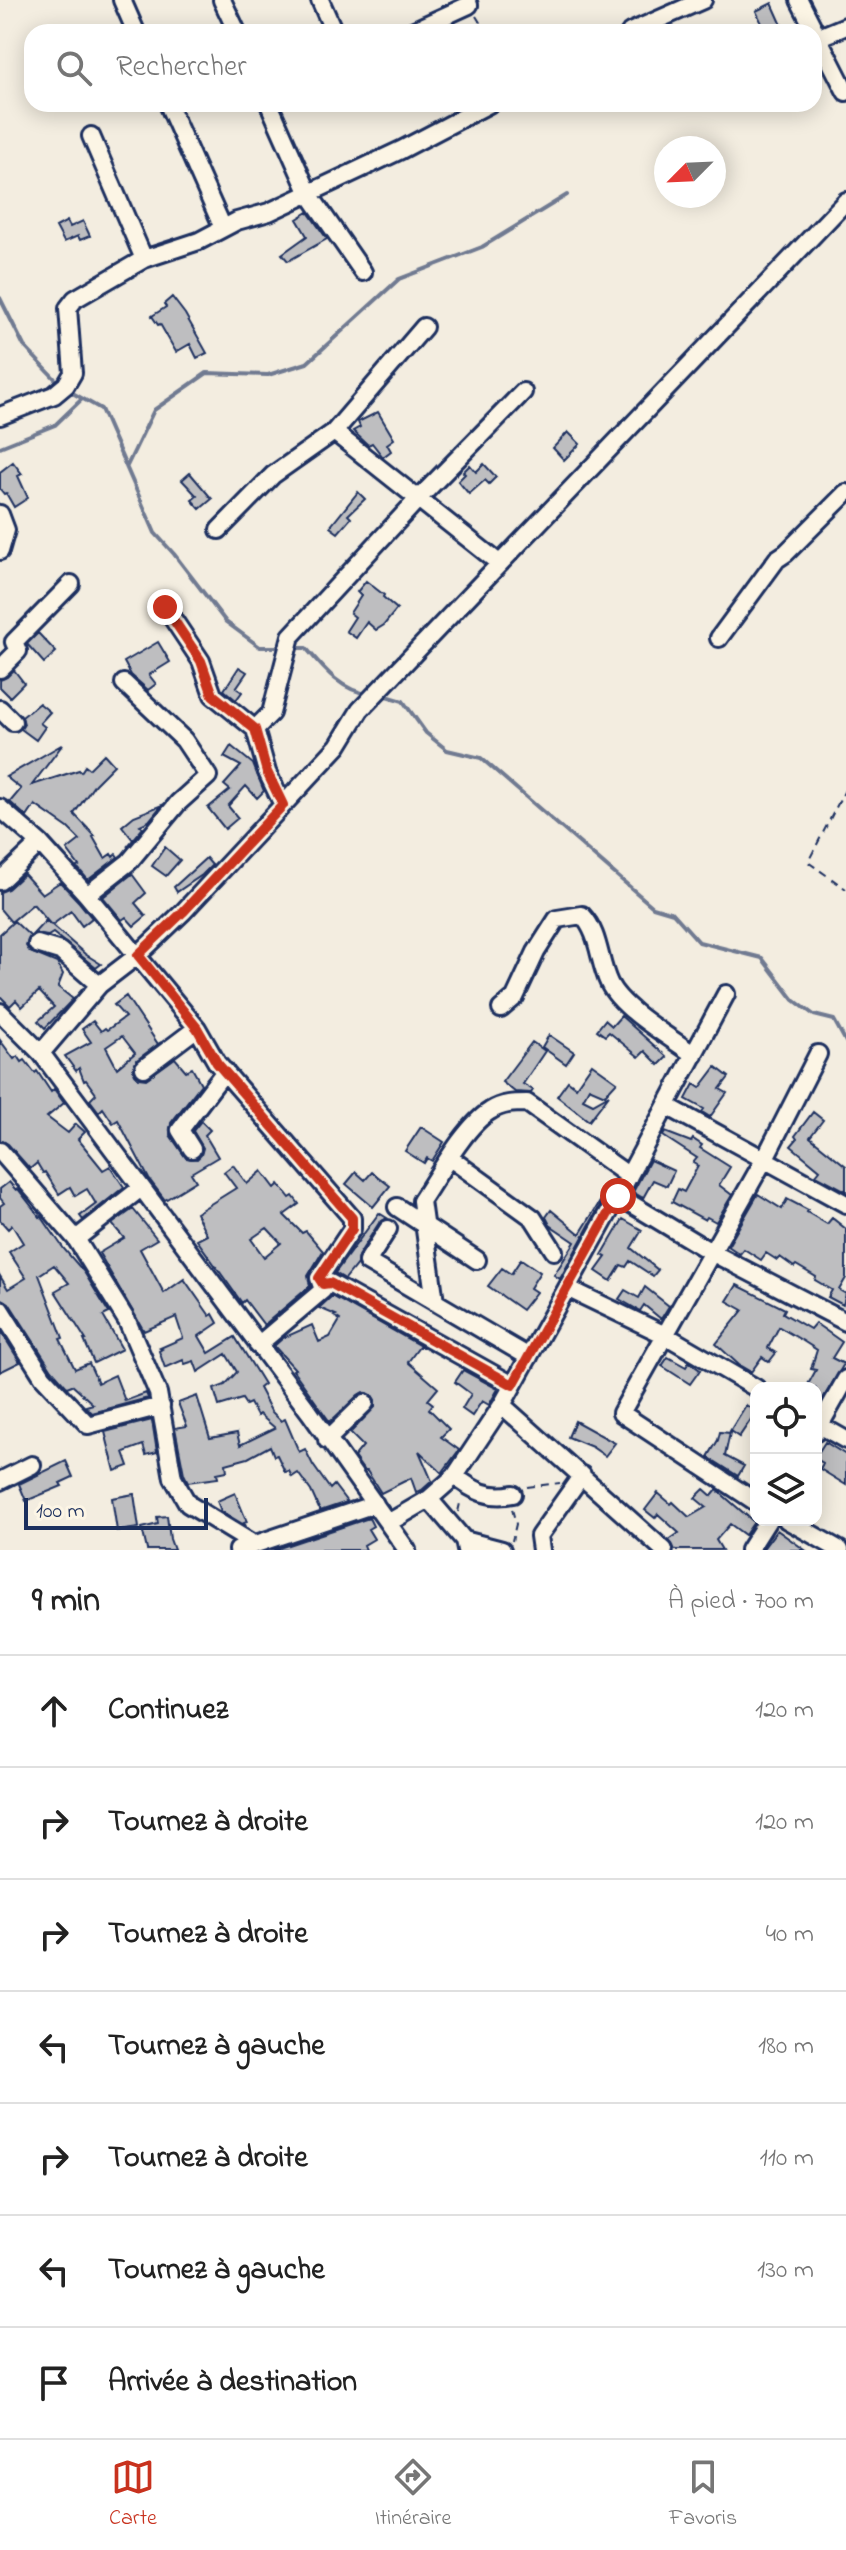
<!DOCTYPE html>
<html lang="fr">
<head>
<meta charset="utf-8">
<style>
	body { margin:0; font-family:"Indie Flower",sans-serif; background:#f6f6f6; color:#222 }
	.controls { position:absolute; right:24px; bottom:24px; display:grid; overflow:hidden; border-radius:16px; box-shadow:0 4px 20px #0003 }
	.controls button { width:72px; height:72px; display:grid; place-items:center; padding:0; border:0; border-bottom:2px solid #e0e0e0; background:#fff; color:#222; font:40px sans-serif }
	.compass { position:absolute; left:654px; top:136px; width:72px; height:72px; border-radius:50%; background:#fff; box-shadow:0 4px 20px #0003; rotate:246deg }
	.scale { position:absolute; left:24px; bottom:20px; width:184px; box-sizing:border-box; padding-left:8px; border:4px solid #1b2f5e; border-top:0; font-size:22px; line-height:28px; white-space:nowrap; color:#1b2f5e; -webkit-text-stroke:6px #fcf5e5; paint-order:stroke }
	.stop { position:absolute; width:24px; height:24px; margin:-18px; border:6px solid #c8321e; border-radius:50%; background:#fff }
	.stop.end { background:#c8321e; border-color:#fff; box-shadow:0 2px 8px #0008 }
	.list { margin:0; padding:0; list-style:none }
	h2 { display:flex; justify-content:space-between; align-items:center; height:104px; margin:0; padding:0 32px; font-size:34px }
	h2 small { font-size:26px; font-weight:400; color:#767676 }
	.list li { display:grid; grid-template-columns:52px 1fr auto; gap:24px; align-items:center; box-sizing:border-box; height:112px; padding:0 32px; border-top:2px solid #e0e0e0 }
	.list b { display:block; font-size:30px; white-space:nowrap }
	.list em { font-size:26px; font-style:normal; color:#767676 }
	.icon { flex:none; width:44px; height:44px; fill:none; stroke:currentColor; stroke-width:2; stroke-linecap:round; stroke-linejoin:round }
	.map { position:relative; flex:none; width:846px; height:1550px; overflow:hidden }
	.search { position:absolute; background:#fff; box-shadow:0 4px 20px #0003; left:24px; right:24px; top:24px; height:88px; display:flex; align-items:center; gap:20px; box-sizing:border-box; padding:0 28px; border-radius:24px; color:#767676; font-size:30px }
	.sheet { height:888px; background:#fff }
	nav { display:flex; justify-content:space-around; align-items:center; box-sizing:border-box; height:112px; border-top:2px solid #e0e0e0; background:#fff; font-size:22px; color:#767676 }
	nav a { display:grid; justify-items:center; gap:4px }
	nav .on { color:#c8321e }
	.map>svg:first-child { display:block }
</style>
</head>
<body>
<div class="map">
<svg width="846" height="1550" viewBox="0 0 846 1550">
	<rect width="100%" height="100%" fill="#f3ede0"/>
	<filter id="ink" filterUnits="userSpaceOnUse"><feTurbulence type="fractalNoise" baseFrequency=".0125" numOctaves="2"/><feDisplacementMap in="SourceGraphic" scale="16" xChannelSelector="R" yChannelSelector="G"/><feConvolveMatrix kernelMatrix="1 2 1 2 8 2 1 2 1" color-interpolation-filters="sRGB"/></filter>
	<g filter="url(#ink)">
		<g fill="none" stroke-linecap="round" stroke-linejoin="round">
			<path stroke="#707a91" stroke-width="4" d="M0,298L24,346L59,383
				M69,391L101,409L155,533L174,554L226,622L260,647H283
				M0,447L55,425L82,399
				M127,466L154,410L207,373L268,375L307,363L399,279L482,247L567,195
				M292,648H306C323,668 342,692 370,694
				M383,695L403,701L426,733L447,750L481,758L653,907L673,913L699,942L762,958L794,1000L814,1015L834,1020L846,1042"/>
		</g>
		<path fill="#bebec0" stroke="#1b2f5e" stroke-width="2" fill-rule="evenodd" d="M772,3L785,32H766L756,11Z
			M308,212L327,239L288,261L282,254L307,236L297,219Z
			M67,221L70,227L83,221L90,236L80,240L78,236L64,242L56,227Z
			M172,297L185,314L207,353L197,358L190,344L176,352L160,324L158,325L152,316L166,307L164,304Z
			M378,412L394,439L387,444L391,451L383,457L372,443L368,445L353,431L360,427L358,422Z
			M568,432L580,444L564,460L553,448Z
			M13,462L22,474L18,476L28,498L14,507L6,493L4,494L0,489V472Z
			M484,464L496,477L489,484L485,480L469,494L458,481L465,474L463,472L470,465L476,472Z
			M190,473L212,499L200,509L192,500L197,496L182,480Z
			M358,492L365,499L348,515L351,518L338,533L330,527Z
			M366,581L384,595L383,597L397,609L384,625L376,630L367,622L356,638L346,631L355,617L350,613L361,596L357,592Z
			M38,633L56,652L44,663L27,644Z
			M158,642L170,662L149,675L156,684L148,690L131,675L124,662Z
			M239,667L247,672L236,688L242,692L236,700L224,690Z
			M14,670L24,683L10,697L0,687V680L7,677Z
			M39,703L50,712L40,723L45,727L36,740L21,729L24,724L22,717Z
			M63,744L32,785L79,770L81,772L85,766L89,769L104,754L114,765L95,784L74,814L95,836L93,837L105,858L111,854L113,857L116,854L118,857L88,880L77,867L79,866L67,850L80,840L68,828L35,805L27,817L10,802L21,789L6,777Z
			M231,746L253,764L264,791L257,798L246,786L228,806L238,818L225,829L208,808L230,790L224,785L241,766L224,757Z
			M162,805L149,821L140,825L143,828L127,847L133,840L122,826L134,816Z
			M165,847L180,860L166,876L152,866Z
			M206,858L212,865L202,875L177,892L174,887Z
			M24,874L42,894L60,882L79,902L92,918L82,926L71,911L52,925L85,954L101,964L96,968L53,933L48,936L33,934L45,921L51,925L33,904L11,922L0,909V892L8,889Z
			M132,874L146,893L135,903L146,916L134,926L126,917L122,920L103,897Z
			M14,921L30,936L26,946L30,952L57,963L63,974L58,987L73,999L45,1028L38,1021L54,1007L39,991L22,1007L16,1000L10,1006L0,996V934Z
			M126,996L158,1044L161,1042L137,1060L133,1069L135,1074L139,1078L146,1079L175,1058L186,1071L192,1068L201,1084L171,1123L170,1135L186,1158L197,1159L201,1155L203,1148L193,1131L201,1121L210,1130L205,1135L218,1157L191,1173L196,1181L165,1200L149,1179L118,1120L113,1123L103,1108L99,1112L90,1100L96,1094L86,1080L84,1081L79,1068L76,1071L65,1056L91,1042L82,1029L93,1021L101,1031L105,1028L107,1030L125,1017L114,1005ZM122,1036L135,1053L117,1068L106,1047Z
			M621,1016L667,1057L659,1065L645,1051L639,1057L609,1032L605,1036L597,1030L605,1020L612,1026Z
			M549,1035L574,1052L566,1064L542,1047Z
			M0,1040L14,1059L18,1056L22,1062L25,1060L35,1073L37,1071L51,1092L54,1089L64,1103L47,1117L68,1133L76,1124L85,1132L78,1139L103,1170L110,1166L124,1187L83,1220L80,1216L96,1204L87,1189L75,1196L70,1187L59,1194L45,1172L43,1173L37,1163L30,1169L8,1144L0,1140Z
			M532,1042L545,1051L523,1084L533,1090L531,1093L515,1092L502,1082Z
			M592,1064L617,1082L605,1095L589,1088L583,1099L593,1104L609,1095L589,1121L557,1096L568,1081L576,1087Z
			M716,1067L729,1077L720,1089L727,1093L710,1117L702,1112L704,1109L686,1099L694,1084L700,1088Z
			M813,1112L823,1120L810,1137L846,1166V1191L816,1175L820,1170L791,1146L797,1139L795,1136Z
			M421,1127L444,1142L432,1161L427,1158L424,1163L405,1151Z
			M665,1132L691,1142L693,1139L702,1145L700,1148L730,1167L719,1185L732,1195L716,1222L707,1217L705,1220L672,1202L678,1189L684,1192L698,1166L693,1163L697,1158L663,1136Z
			M650,1160L674,1171L667,1186L653,1180L643,1198L633,1192Z
			M233,1165L247,1184L262,1171L275,1188L279,1184L290,1198L293,1196L299,1204L284,1215L302,1233L306,1231L323,1251L308,1276L310,1286L264,1325L245,1300L242,1303L197,1240L207,1235L196,1213L236,1188L224,1172ZM267,1228L281,1243L264,1257L251,1239Z
			M356,1172L365,1180L372,1172L390,1186L373,1207L346,1184Z
			M614,1179L608,1191L560,1279L554,1275L575,1242L550,1225L546,1217L551,1210L580,1234Z
			M9,1182L16,1190L18,1189L40,1217L41,1216L64,1249L84,1272L109,1313L103,1316L122,1349L94,1363L84,1340H86L55,1291L69,1283L54,1265L39,1275L63,1338L60,1339L75,1369L89,1363L98,1383L115,1375L125,1401L146,1393L148,1398L92,1413L86,1406L93,1404L72,1385L67,1387L52,1370L9,1303L0,1298V1276L8,1289L26,1278L9,1252L23,1243L12,1225L8,1229L0,1220V1206L4,1203L0,1198V1189Z
			M758,1194L782,1209L787,1199L808,1210L807,1212L827,1224L832,1218L846,1229V1278L839,1290L846,1294L843,1305L828,1297L832,1290L815,1280L816,1277L796,1265L794,1267L780,1257L777,1260L766,1253L761,1260L744,1249L740,1254L728,1246Z
			M133,1209L157,1239L140,1249L164,1293L184,1279L210,1316L213,1314L218,1323L199,1336L209,1353L235,1337L264,1384L259,1388L271,1411L281,1421L285,1419L299,1452L305,1449L313,1465L330,1489L334,1485L347,1502L320,1511L311,1491L298,1473L292,1477L289,1471L285,1472L277,1455L274,1456L270,1446L248,1458L226,1464L227,1471L217,1473L218,1478L188,1482L184,1474L175,1428L187,1426L178,1403L197,1396L210,1438L237,1433L240,1445L275,1428L259,1414L257,1416L250,1403L246,1405L242,1399L219,1406L214,1389L225,1385L237,1372L226,1354L198,1372L194,1361L185,1364L183,1360L165,1368L159,1351L162,1349L160,1348L183,1338L176,1317L144,1331L99,1253L124,1238L112,1224Z
			M379,1213L387,1218L379,1223L358,1256L357,1264L345,1279L335,1273Z
			M623,1219L642,1230L631,1248L658,1270L653,1276L630,1261L626,1267L621,1265L611,1281L596,1271L606,1257L602,1255Z
			M521,1259L540,1272L530,1288L536,1292L522,1310L488,1286L502,1268L511,1274Z
			M737,1285L785,1309L783,1313L810,1329L815,1323L842,1342L832,1358L844,1364L816,1410V1388H806L816,1370L811,1369L817,1350L803,1341L779,1327L768,1348L776,1353L769,1362L762,1357L751,1372L739,1365L716,1344L743,1310L727,1301Z
			M645,1287L669,1306L661,1319L644,1305L640,1311L619,1299L625,1290L639,1298Z
			M332,1296L422,1347H419L408,1362L438,1388L428,1400L433,1404L429,1409L449,1429L441,1437L459,1450L442,1473L419,1451L432,1481L422,1490L416,1492L411,1478L381,1493L367,1471H364L354,1457L363,1446L350,1433L375,1407V1400L372,1395L363,1392L358,1395L330,1422L293,1370L295,1369L274,1346L283,1338L312,1325L319,1342L330,1337L340,1320L334,1316L336,1315L319,1308Z
			M0,1330L20,1362L0,1372Z
			M668,1357L686,1367L689,1362L700,1370L690,1384L662,1366Z
			M463,1370L498,1389L489,1405L482,1401L472,1416L462,1409L471,1394L455,1382Z
			M746,1405L756,1412L739,1437L730,1431Z
			M152,1420L157,1452L146,1455L143,1445L124,1452L129,1466L115,1471L105,1432Z
			M575,1421L615,1443L605,1456L592,1447L568,1437Z
			M720,1432L730,1433L725,1456L744,1466L738,1476L708,1457L718,1440Z
			M825,1442L846,1455V1485L820,1469L823,1463L816,1459V1456Z
			M66,1461L73,1477L60,1483L62,1486L26,1501L19,1484Z
			M704,1489L712,1496L717,1490L754,1522L745,1535L730,1524L716,1540L722,1550H675L669,1540L679,1533L658,1514L655,1518L645,1510L658,1493L671,1504L673,1502L689,1517L706,1507L695,1498Z
			M235,1493L247,1522L244,1523L246,1526L221,1511L217,1501Z
			M134,1494L139,1528L117,1531L112,1498Z
			M167,1516L170,1539L174,1550H147L142,1528L158,1524L157,1517Z
			M369,1518L373,1526L368,1529L374,1539L364,1545L366,1550H273Z
			M777,1530L805,1550H762Z"/>
		<g fill="none" stroke-linecap="round" stroke-linejoin="round">
			<defs>
				<path id="minor" d="M122,0L136,32
					M222,0L237,32
					M320,0L334,32
					M799,0L846,92
					M410,32L469,5
					M630,32L703,0
					M817,38L846,26
					M168,104L223,228
					M269,104L309,194L363,272
					M91,136L144,259
					M0,416L54,395L66,385L73,373L68,308L75,299L144,259L199,241L237,221L269,212L401,150L489,104
					M334,432L499,563
					M0,514L6,530L0,551
					M219,530L273,475L334,432L424,327
					M165,607L201,661L213,695L255,729
					M719,638L777,559L786,553L846,493
					M0,669L18,651L14,642L71,584
					M0,709L13,722
					M283,805L267,772L255,729L271,713L291,636L418,499L523,392
					M0,808L40,843L87,895L197,1028L217,1063L352,1218V1229L319,1278L323,1290L258,1345
					M0,881L40,843
					M87,895L129,862L178,803L208,776L184,740L124,683
					M37,944L60,951L99,985
					M501,1009L515,997L536,952L557,919L582,915C600,934 598,960 609,983C621,1009 670,1037 694,1055
					M0,1012L41,1053L310,1413L407,1550
					M41,1053L99,985L138,955L183,912L283,805L338,746L360,710L846,201
					M144,1068L197,1028
					M667,1106L846,1204
					M192,1149L180,1130L225,1071
					M0,1151L76,1239L127,1321L158,1393L173,1478L188,1504L252,1543
					M450,1158L533,1218L554,1251
					M618,1196L711,1252L846,1322
					M397,1207L477,1260
					M388,1229L367,1262L529,1357
					M76,1239L141,1188
					M323,1284L330,1283L513,1385
					M567,1288L665,1335L756,1388
					M435,1302L421,1201C438,1176 465,1126 490,1111C502,1103 515,1103 527,1103L629,1176
					M0,1309L43,1377L88,1425L161,1406
					M502,1405L664,1550
					M816,1423L846,1440
					M816,1432L846,1379
					M327,1440L365,1403
					M455,1476C473,1491 490,1499 513,1494
					M0,1481L32,1465
					M429,1499L464,1540L466,1550
					M756,1502L621,1413L764,1160L818,1054
					M787,1520L840,1550
					M388,1523L429,1499L455,1476L502,1405L618,1196L726,994
					M464,1540L502,1550
					M238,1550L375,1504
					M541,1550L539,1536L582,1475
					M749,1550L768,1520"/>
			</defs>
			<use href="#minor" stroke="#1b2f5e" stroke-width="22"/>
			<path stroke="#1b2f5e" stroke-width="2" stroke-dasharray="8 6" stroke-linecap="butt" d="M476,16L486,32
				M846,788L808,862L846,889
				M527,1487L560,1483
				M512,1509L516,1524L512,1541
				M458,1512L461,1499"/>
			<use href="#minor" stroke="#fcf5e5" stroke-width="16"/>
		</g>
	</g>
	<g fill="none" stroke-linecap="round" stroke-linejoin="round" filter="url(#ink)">
		<path stroke="#c8321e" stroke-width="10" d="M165,607L201,661L213,695L255,729L267,772L283,805L183,912L138,955L197,1028L217,1063L352,1218V1229L319,1278L323,1284L330,1283L513,1385L618,1196"/>
	</g>
</svg>
<div class="controls">
<button><svg class="icon" aria-label="locate" viewBox="0 0 24 24"><circle cx="12" cy="12" r="6"/><path d="M12 2v4M12 18v4M2 12h4M18 12h4"/></svg></button>
<button><svg class="icon" aria-label="layers" viewBox="0 0 24 24"><path d="M12 4l9 5-9 5-9-5zM3 14l9 5 9-5"/></svg></button>
</div>
<svg class="compass" viewBox="-18 -18 36 36"><path d="M0-13l5 13h-10z" fill="#e53935"/><path d="M0 13l5-13h-10z" fill="#767676"/></svg>
<div class="scale">100 m</div>
<div class="stop" style="left:618px;top:1196px"></div>
<div class="stop end" style="left:165px;top:607px"></div>
<div class="search"><svg class="icon" aria-label="search" viewBox="0 0 24 24"><circle cx="10" cy="10" r="6"/><path d="M15 15l6 6"/></svg>Rechercher</div>
</div>
<section class="sheet">
<h2>9 min<small>À pied · 700 m</small></h2>
<ul class="list">
<li><svg class="icon" aria-label="ahead" viewBox="0 0 24 24"><path d="M12 20V5M6 11l6-6 6 6"/></svg><div><b>Continuez</b></div><em>120 m</em></li>
<li><svg class="icon" aria-label="right" viewBox="0 0 24 24"><path d="M7 20v-9h11M14 6l5 5-5 5"/></svg><div><b>Tournez à droite</b></div><em>120 m</em></li>
<li><svg class="icon" aria-label="right" viewBox="0 0 24 24"><path d="M7 20v-9h11M14 6l5 5-5 5"/></svg><div><b>Tournez à droite</b></div><em>40 m</em></li>
<li><svg class="icon" aria-label="left" viewBox="0 0 24 24"><path d="M17 20v-9H6M10 6l-5 5 5 5"/></svg><div><b>Tournez à gauche</b></div><em>180 m</em></li>
<li><svg class="icon" aria-label="right" viewBox="0 0 24 24"><path d="M7 20v-9h11M14 6l5 5-5 5"/></svg><div><b>Tournez à droite</b></div><em>110 m</em></li>
<li><svg class="icon" aria-label="left" viewBox="0 0 24 24"><path d="M17 20v-9H6M10 6l-5 5 5 5"/></svg><div><b>Tournez à gauche</b></div><em>130 m</em></li>
<li><svg class="icon" aria-label="arrive" viewBox="0 0 24 24"><path d="M6 21V4h12l-3 4 3 4H6"/></svg><div><b>Arrivée à destination</b></div></li>
</ul>
</section>
<nav>
<a class="on"><svg class="icon" aria-label="map" viewBox="0 0 24 24"><path d="M3 6l6-2 6 2 6-2v14l-6 2-6-2-6 2zM9 4v14M15 6v14"/></svg>Carte</a>
<a><svg class="icon" aria-label="directions" viewBox="0 0 24 24"><path d="M12 3l9 9-9 9-9-9zM9 14v-3h6M13 9l2 2-2 2"/></svg>Itinéraire</a>
<a><svg class="icon" aria-label="saved" viewBox="0 0 24 24"><path d="M7 4h10v16l-5-4-5 4z"/></svg>Favoris</a>
</nav>
</body>
</html>
